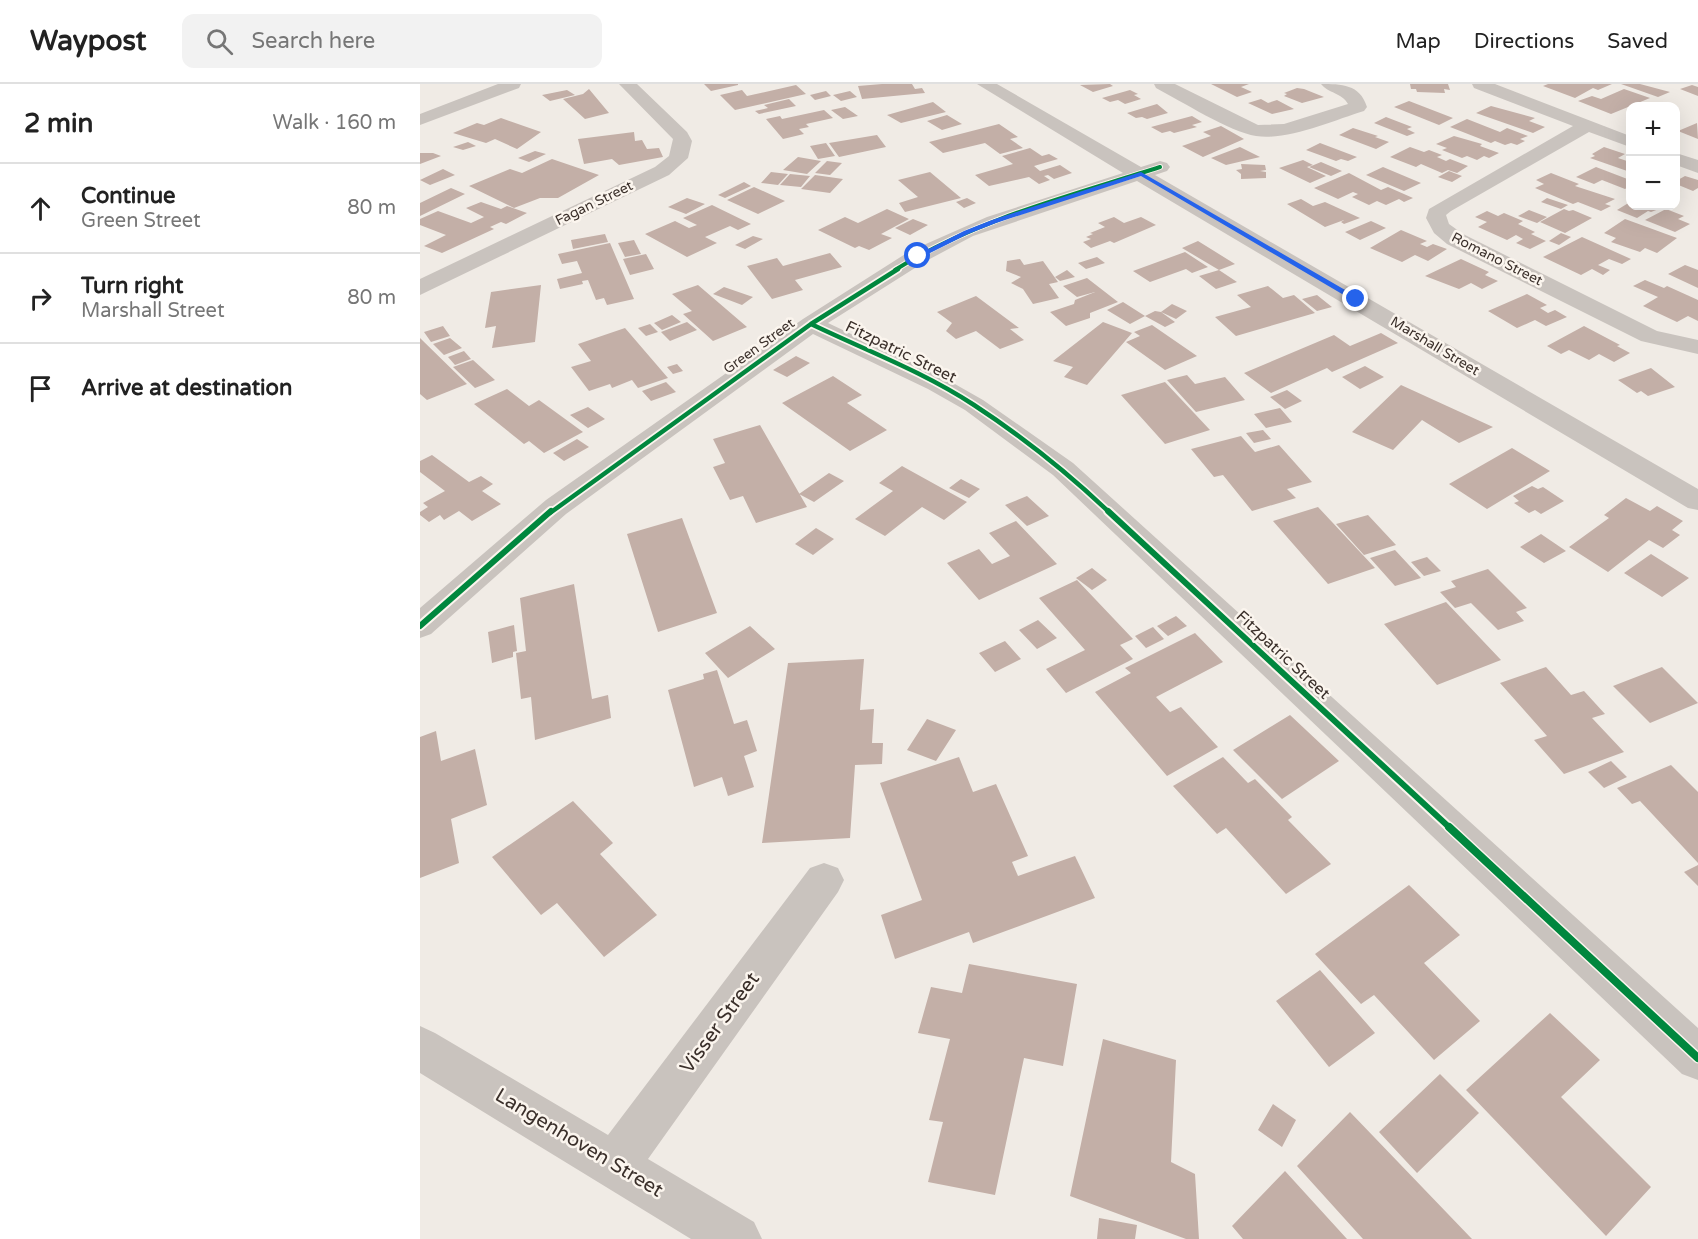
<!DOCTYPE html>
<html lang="en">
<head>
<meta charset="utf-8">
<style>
	body { margin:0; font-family:"Varela Round",sans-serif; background:#f2f2f2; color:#222 }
	.controls { position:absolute; right:18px; top:18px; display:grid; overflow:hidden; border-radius:12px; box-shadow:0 6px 24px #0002 }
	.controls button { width:54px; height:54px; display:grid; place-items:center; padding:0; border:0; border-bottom:2px solid #e0e0e0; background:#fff; color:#222; font:30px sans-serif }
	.stop { position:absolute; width:18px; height:18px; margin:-14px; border:4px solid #2563eb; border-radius:50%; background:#fff }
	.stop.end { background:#2563eb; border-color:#fff; box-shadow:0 2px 6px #0008 }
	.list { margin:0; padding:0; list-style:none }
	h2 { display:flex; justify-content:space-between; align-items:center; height:78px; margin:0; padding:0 24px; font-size:26px }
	h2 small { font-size:20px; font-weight:400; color:#767676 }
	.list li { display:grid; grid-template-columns:39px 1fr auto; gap:18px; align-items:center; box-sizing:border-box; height:90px; padding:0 24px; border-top:2px solid #e0e0e0 }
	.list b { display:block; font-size:22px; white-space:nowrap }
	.list p { margin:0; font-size:20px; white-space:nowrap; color:#767676 }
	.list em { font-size:20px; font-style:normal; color:#767676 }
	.icon { flex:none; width:33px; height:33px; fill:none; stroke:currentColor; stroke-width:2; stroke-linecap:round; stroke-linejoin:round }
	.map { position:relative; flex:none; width:1278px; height:1155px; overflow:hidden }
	header { display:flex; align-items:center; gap:36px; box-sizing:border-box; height:84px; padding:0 30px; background:#fff; border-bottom:2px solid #e0e0e0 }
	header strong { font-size:28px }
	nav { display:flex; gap:33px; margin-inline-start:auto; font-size:21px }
	.search { width:420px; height:54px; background:#f2f2f2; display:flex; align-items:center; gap:15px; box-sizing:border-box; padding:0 21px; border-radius:12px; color:#767676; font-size:22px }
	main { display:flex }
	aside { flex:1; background:#fff }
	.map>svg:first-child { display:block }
</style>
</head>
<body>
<header>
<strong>Waypost</strong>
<div class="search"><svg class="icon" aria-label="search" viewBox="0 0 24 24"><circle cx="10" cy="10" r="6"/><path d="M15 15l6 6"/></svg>Search here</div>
<nav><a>Map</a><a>Directions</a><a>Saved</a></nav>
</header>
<main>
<aside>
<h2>2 min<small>Walk · 160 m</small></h2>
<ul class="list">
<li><svg class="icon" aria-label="ahead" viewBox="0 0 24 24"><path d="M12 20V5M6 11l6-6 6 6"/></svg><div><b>Continue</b><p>Green Street</p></div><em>80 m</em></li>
<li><svg class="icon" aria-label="right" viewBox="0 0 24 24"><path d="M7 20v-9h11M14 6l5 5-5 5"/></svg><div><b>Turn right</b><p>Marshall Street</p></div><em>80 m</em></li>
<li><svg class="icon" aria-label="arrive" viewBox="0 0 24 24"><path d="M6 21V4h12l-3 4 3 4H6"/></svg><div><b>Arrive at destination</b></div></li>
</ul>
</aside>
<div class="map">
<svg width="1278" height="1155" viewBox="0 0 1278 1155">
	<rect width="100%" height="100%" fill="#f0ebe5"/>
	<path fill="#c3afa7" d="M284,0H318V1L291,7Z
		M462,0H492L495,5L502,4L505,9L442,15L438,2Z
		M690,0L693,2L673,8L660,1Z
		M791,0H829L821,3L832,8L817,13Z
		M990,0H1028L1030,6L1024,5L1025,9L997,8L996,5H991Z
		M1128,0H1192L1178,6L1173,4L1155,14L1123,2Z
		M1201,0H1220L1250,8L1238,13Z
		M376,1L386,10L315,26L300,11L322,6L327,12Z
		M1272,1L1278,3V12L1260,5Z
		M877,4L884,5L904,13L882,19L864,12L867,10L864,9Z
		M169,5L189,29L165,35L143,15L163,10Z
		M1204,5L1230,14L1191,30L1158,17L1172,12L1181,15Z
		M147,6L155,11L130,17L122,11Z
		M710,6L718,10L714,11L721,15L705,20L698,16L690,18L682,14Z
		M406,7L411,12L395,16L390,11Z
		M430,7L437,13L421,17L413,11Z
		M369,15L376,22L339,30L335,27L348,24L344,21Z
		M841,15L848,19L857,16L874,25L852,30L828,19Z
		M989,17L1033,34L1019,41L974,23Z
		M513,18L526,28L481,39L467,31Z
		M737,20L748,29L727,35L722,33L716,34L707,29Z
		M1071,22L1115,34L1109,37L1125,43L1113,49L1056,29Z
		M425,23L438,32L423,35L411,26Z
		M404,26L413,34L386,40L389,43L379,45L384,50L363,55L346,35L360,32L362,35Z
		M527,31L542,40L522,46L507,37Z
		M772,32L782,38L772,41L777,43L754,49L750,47L742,49L731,43Z
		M966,33L992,43L987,45L995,49L987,52L954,39Z
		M81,34L121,48L97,65L75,55L66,59L33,49L57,39L64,41Z
		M1047,35L1080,48L1087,44L1108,52L1100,55L1105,57L1097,61L1091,59L1085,61L1075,57L1071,59L1030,43Z
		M1277,39L1278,55L1258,47Z
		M579,40L598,53L590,55L603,64L580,70L565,59L523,69L509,58Z
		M801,42L824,55L783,73L762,62L791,52L783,48Z
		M933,44L958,52L955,53L969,58L956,65L919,51Z
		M214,48L215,57L222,56L227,65L239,64L243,73L199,81L192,75L164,80L158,55Z
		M457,51L466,63L419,73L409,59Z
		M1034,52L1062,60L1060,62L1079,69L1069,74L1064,72L1057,76L1047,72L1042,74L1022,66L1027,64L1016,60Z
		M48,58L56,62L43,66L33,63Z
		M406,59L415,72L398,75L390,62Z
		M900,59L937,73L928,77L921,75L916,77L886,66Z
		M820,63L840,73L806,81L791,74Z
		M990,63L1004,68L1009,66L1022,71L1017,73L1026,77L1030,75L1048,82L1037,89L1028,86L1022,89L1001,80L996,83L970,73Z
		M1184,63L1205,70L1198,74L1210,78V88L1170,74L1175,72L1172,70Z
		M610,64L622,72L629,70L638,75L614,82L620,87L640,81L652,89L634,95L628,91L624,92L630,96L619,100L609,93L569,102L555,91L593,80L582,72Z
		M115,67L126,70L109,78L98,74Z
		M0,69H13L21,72L0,80Z
		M378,73L401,77L387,90L363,86Z
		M132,75L179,91L138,114H120L94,124L49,102L90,85L102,89Z
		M883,76L893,81L887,83L906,92L890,99L859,84Z
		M407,77L422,79L410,91L395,89Z
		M901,78L922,87L911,92L889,83Z
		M821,80L845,81L846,86L840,87L846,88V94L821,95V90L816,86L822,85Z
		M963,83L1001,99L984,107L946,91Z
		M1176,83L1210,96V102L1205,105L1182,96L1174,100L1156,93Z
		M23,85L35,91L10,101L0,96Z
		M1029,87L1034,89L1042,92L1032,98L1018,93Z
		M351,88L368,90L358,101L341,99Z
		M510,88L541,114L485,128L479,119L498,113L478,96Z
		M929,89L961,106L968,103L993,114L984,118L979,115L966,121L957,117L949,121L932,113L938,110L933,108L918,115L894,104Z
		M1131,89L1159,100L1155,102L1195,115L1185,120L1191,122L1181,127L1158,118L1153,120L1115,104L1124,100L1116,96Z
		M370,90L390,92L381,103L360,101Z
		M395,91L423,95L410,109L381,105Z
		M1265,92L1278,96V104L1273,107L1256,100V97Z
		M324,98L331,102L305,114L298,111Z
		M334,103L365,117L338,130L307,116Z
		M31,104L45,110L0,132V119Z
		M267,114L285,120L266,130L248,123Z
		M547,114L556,119L544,124L536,118Z
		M1127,114L1148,121L1141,125L1121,118Z
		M881,115L893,122L905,118L940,134L924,140L921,138L924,136L905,143L867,120Z
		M61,118L81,125L87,122L107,129L86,140L81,138L70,143L74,145L22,169L4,162L26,151L0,141V135L18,127L51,139L64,133L46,124Z
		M1210,118V122H1247L1231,128L1228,127L1217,134L1197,126Z
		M292,121L331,140L318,146L310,142L285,153L297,159L267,173L225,150L255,137L269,144L277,141L263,134Z
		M467,125L489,135L461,150L472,154L449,166L439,162L435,164L398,146L425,133L438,139Z
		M1144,125L1149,127L1153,126L1172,134L1145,149L1120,138Z
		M1246,125L1264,132L1258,135L1270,140L1255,148L1225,136Z
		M1109,126L1127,133L1117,139L1098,132Z
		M1067,127L1078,132L1084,129L1103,137L1098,140L1115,148L1111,150L1126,157L1110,165L1096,159L1103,155L1096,151L1087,156L1058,143L1067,138L1055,133Z
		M694,133L704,139L721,133L736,141L694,159L690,157L671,164L663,158L671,155L666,153L673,150L670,149L685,143L678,139Z
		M493,135L508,141L490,151L475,144Z
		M1205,135L1257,154L1237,169L1225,164L1220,168L1191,158L1196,154L1184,149Z
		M951,137L966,144L940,156L925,148Z
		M981,146L1007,157L1000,160L1007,163L1013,160L1027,165L1008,177L995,171L982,178L950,164Z
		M1141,149L1151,153L1139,161L1129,157Z
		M185,150L188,158L153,165L151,156Z
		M333,152L343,155L325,165L315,161Z
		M1162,153L1211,175L1202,180L1189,175L1178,181L1190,186L1183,191L1172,185L1161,191L1123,173Z
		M214,156L221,170L205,173L198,159Z
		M778,157L815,180L799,186L762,164Z
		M190,159L214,215L187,221L184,214L176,216L168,196L162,197L163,200L140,205L137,195L162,189L157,177L142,180L138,170Z
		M765,168L788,183L772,189L766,185L730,198L713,187Z
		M410,169L422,183L375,196L383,206L352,215L327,182L357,174L363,182Z
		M226,170L234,185L210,191L203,175Z
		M677,173L685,179L666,185L658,179Z
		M600,175L604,181L623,177L638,198L629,200L639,214L613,220L603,205L591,199L601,193L586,187L587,177Z
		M1041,175L1069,188L1065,191L1078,197L1062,205L1051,199L1039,205L1005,192Z
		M1265,181L1278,186V204L1248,190Z
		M647,186L655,193L640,197L635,193Z
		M799,186L817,198L796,205L779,192Z
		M667,194L698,218L670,229V234L646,242L630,228L654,220L655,216L675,208L657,213L643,202Z
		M1225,196L1244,204L1247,202L1278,216V237L1268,232L1257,238L1223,222L1238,213L1213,202Z
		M121,201L115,258L72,264L76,242L65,244L71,208Z
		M278,201L327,243L293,257L263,230L272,227L252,210Z
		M848,202L863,214L874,211L895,229L816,252L795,233L831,223L817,211Z
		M304,203L333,213L322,221L293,210Z
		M1107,210L1127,221L1120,224L1128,229L1135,226L1147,233L1126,242L1115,236L1097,244L1068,227Z
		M897,211L912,223L897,227L882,215Z
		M556,212L599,244L590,245L604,256L580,265L556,247L536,255L526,247L532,239L517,228Z
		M703,218L725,232L710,240L687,226Z
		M752,220L767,227L756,235L741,228Z
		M735,227L741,228L755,238L745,243L725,232Z
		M252,231L261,238L242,246L234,239Z
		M267,238L277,246L250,257L241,248Z
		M683,238L712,249L667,301L644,293L653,283L633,277Z
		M230,240L238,248L226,252L218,244Z
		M732,241L777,272L745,286L706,258L720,252L714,248Z
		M23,242L30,252L11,258L4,248Z
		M1164,242L1200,261L1197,262L1210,269L1194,278L1179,270L1169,276L1149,266L1141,270L1127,262Z
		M205,244L248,294L218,304L212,296L192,304L190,300L169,307L151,283L171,277L158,260Z
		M961,249L978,259L912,288L907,284L851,309L824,289L914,251L930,262Z
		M0,254L47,300L7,316L0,310Z
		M30,254L42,264L24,271L13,260Z
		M44,267L51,275L35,281L28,273Z
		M376,272L390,279L367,293L353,286Z
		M53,276L75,296L55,304L33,283Z
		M257,280L263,287L253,290L247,283Z
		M945,282L964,293L940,305L922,293Z
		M1231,284L1255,303L1228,312L1221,307L1217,309L1198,296Z
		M767,291L775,300L805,293L825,316L776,328L747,296Z
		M413,292L442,311L427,319L467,346L430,367L362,319Z
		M246,298L256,308L231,317L222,307Z
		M745,298L790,346L745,360L701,311Z
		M981,301L1073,343L1039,359L1002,336L973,366L932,348Z
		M87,305L109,322L119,316L163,348L124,369L109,357L104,360L54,320Z
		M867,306L882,317L865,325L850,313Z
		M168,323L185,335L168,344L150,331Z
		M860,324L872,338L846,344L834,330Z
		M340,341L387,423L336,439L323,412L310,416L293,383L305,379L293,355Z
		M843,346L851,355L834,359L826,349Z
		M821,352L835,368L859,361L892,398L867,405L876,414L832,427L803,391L794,393L771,365Z
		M157,355L169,363L144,377L133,369Z
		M1092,364L1130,387L1067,425L1029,400Z
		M12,371L49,398L61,392L73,400L62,407L81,420L52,437L39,427L24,436L20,431L9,438L0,431V428L8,423L3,419L25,407L0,388V377Z
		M482,382L547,418L524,436L502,423L465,452L435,435L473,407L459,399Z
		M409,389L424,397L394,418L379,410Z
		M541,395L560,405L549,414L529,404Z
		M1112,402L1118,405L1123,403L1144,417L1121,430L1115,426L1109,429L1094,419L1099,417L1093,412Z
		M607,412L629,432L607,442L585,421Z
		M1206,414L1230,427L1237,422L1263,437L1252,446L1260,451L1243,464L1229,456L1188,488L1149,463L1189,434L1184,431Z
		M898,423L955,484L908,500L853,437Z
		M948,431L976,461L944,471L916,440Z
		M262,434L297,529L238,548L207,450Z
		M596,437L637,480L559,516L527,479L559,465L572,480L590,472L569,449Z
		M396,444L414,455L393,471L375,460Z
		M1121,450L1146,467L1124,479L1100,463Z
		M975,466L1001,494L975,502L950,474Z
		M1231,470L1269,494L1242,513L1204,489Z
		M1007,473L1021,487L1004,492L991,478Z
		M672,484L687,496L672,506L656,494Z
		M1068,485L1107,524L1096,528L1104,537L1078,546L1051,519L1035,524L1020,508L1036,503L1031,497Z
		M657,496L713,555L700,561L713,575L646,609L626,585L665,566L619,514Z
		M154,500L172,615L188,611L191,634L115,656L111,613L101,615L96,569L106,567L100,514Z
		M1026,518L1081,576L1017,601L964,540Z
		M756,532L767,542L748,552L737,542Z
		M618,536L637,554L617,565L599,546Z
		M94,541L97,567L93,568V573L72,579L68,548Z
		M330,542L355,565L308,594L285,569Z
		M733,543L744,555L726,564L715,552Z
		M775,549L803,578L736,613L750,628L761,623L798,663L747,692L675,608L711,589L705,584Z
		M585,557L601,575L575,588L559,569Z
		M444,575L440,626L454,625L452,659H463L462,680L435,681L430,754L342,759L368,579Z
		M1126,583L1151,611L1164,607L1185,630L1172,634L1204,668L1144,690L1114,656L1127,652L1080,599Z
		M1242,583L1278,619L1230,639L1193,602Z
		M297,586L314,640L327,636L337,667L324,672L334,703L308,712L302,693L274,703L248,606L284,595L283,590Z
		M870,631L919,677L862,715L813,666Z
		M507,635L536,646L516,677L487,666Z
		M16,647L21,677L55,665L67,721L31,735L39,779L0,794V653Z
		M539,673L553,708L576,700L608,772L592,778L598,792L655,772L675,814L553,859L549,848L475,875L461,831L502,816L460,699Z
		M803,673L828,699L835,695L872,733L868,736L911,780L866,810L806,744L797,750L753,702Z
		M1191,677L1207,693L1184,704L1168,688Z
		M1251,681L1278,708V779L1220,717L1212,720L1197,704Z
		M153,717L193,759L180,770L237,831L184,873L137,819L121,831L72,773Z
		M1278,781V802L1264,788Z
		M989,801L1040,851L1004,879L1060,937L1014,976L954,911L941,920L895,870Z
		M549,880L657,900L643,982L604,974L575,1111L508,1098L523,1038L509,1036L530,955L498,949L511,903L542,909Z
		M900,886L955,949L909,983L856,917Z
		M1130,929L1180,976L1141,1013L1231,1103L1186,1152L1046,1006Z
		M683,955L756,976L751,1078L775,1090L779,1155H766L650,1112Z
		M1020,990L1059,1029L997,1089L959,1048Z
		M853,1020L876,1036L862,1063L838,1046Z
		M930,1028L1052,1155H943L877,1082Z
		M865,1087L927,1155H823L812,1142Z
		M679,1134L717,1141L715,1155H677Z"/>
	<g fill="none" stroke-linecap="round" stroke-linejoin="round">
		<path fill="#c9c3be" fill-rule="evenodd" d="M78,0H101L99,4L0,41V30Z
			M199,0H217L267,48L272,57L268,74L249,91L0,211V195L235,83L249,72L253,55Z
			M557,0H577L721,83L740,77L747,79L750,83L747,87L735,91L1278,405V426L1268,424L717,97L553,152L506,177L408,239L526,295L563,316L653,379L1278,944V996L1262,990L633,391L545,326L508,305L393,250L146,430L11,550L0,554V524L126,416L383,235L490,167L567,133L703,89Z
			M734,0H755L838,41L864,40L928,20C922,9 908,9 901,0C921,0 940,0 947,23L944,27C914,36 868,57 836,52C810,48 761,17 736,4Z
			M1052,0H1075L1210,52V63L1169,48L1031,127L1026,131L1029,140L1043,150L1237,247L1278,256V270L1221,257L1027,160L1014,149L1006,134L1009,125L1153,42L1054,4Z
			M1256,69L1278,76V89L1256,81Z
			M404,779L418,784L424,796L418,808L228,1075L334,1138L342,1155H271L0,989V942L15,949L188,1051L390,784Z"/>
		<defs>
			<path id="cycleway-far3" d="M475,186C556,135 650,112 740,83"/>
			<path id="cycleway-far2" d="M391,240C445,266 504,288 554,321C603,353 648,389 690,429
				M130,429L391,240L478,185"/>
			<path id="cycleway-far1" d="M688,427L1030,744
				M0,542L131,427"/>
			<path id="cycleway" d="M1029,743L1278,974"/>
		</defs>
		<use href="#cycleway-far3" stroke="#fbf5ee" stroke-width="6"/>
		<use href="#cycleway-far2" stroke="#fbf5ee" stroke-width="8"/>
		<use href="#cycleway-far1" stroke="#fbf5ee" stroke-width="10"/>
		<use href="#cycleway" stroke="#fbf5ee" stroke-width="11"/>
		<use href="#cycleway-far3" stroke="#00873e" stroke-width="4"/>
		<use href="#cycleway-far2" stroke="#00873e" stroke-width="4.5"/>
		<use href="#cycleway-far1" stroke="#00873e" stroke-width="6"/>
		<use href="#cycleway" stroke="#00873e" stroke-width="8"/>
	</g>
	<path fill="#2563eb" d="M721,88L939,214L940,215L934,217L721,92L576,139L548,150L500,174L495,172L544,147L572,136Z"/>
	<g text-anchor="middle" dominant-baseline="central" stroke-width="5" stroke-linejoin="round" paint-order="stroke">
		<g font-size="14" fill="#3b302b" stroke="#fbf5ee">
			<text transform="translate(174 119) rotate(-26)">Fagan Street</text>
			<text transform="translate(1077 175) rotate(27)">Romano Street</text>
			<text transform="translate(339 262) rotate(-36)">Green Street</text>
			<text transform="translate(1015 262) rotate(31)">Marshall Street</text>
		</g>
		<g font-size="16" fill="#3b302b" stroke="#fbf5ee">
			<text transform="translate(481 268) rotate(26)">Fitzpatric Street</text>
			<text transform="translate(863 571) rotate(43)">Fitzpatric Street</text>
		</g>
		<g font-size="20" fill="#3b302b" stroke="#fbf5ee">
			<text transform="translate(300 939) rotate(-54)">Visser Street</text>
			<text transform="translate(159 1059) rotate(31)">Langenhoven Street</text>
		</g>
	</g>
</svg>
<div class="controls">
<button>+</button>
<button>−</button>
</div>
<div class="stop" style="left:498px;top:172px"></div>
<div class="stop end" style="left:936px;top:215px"></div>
</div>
</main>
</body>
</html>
